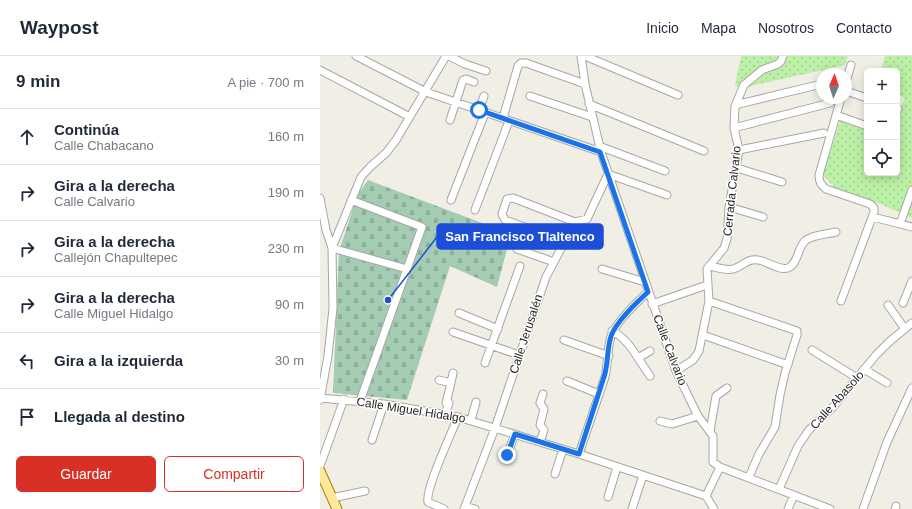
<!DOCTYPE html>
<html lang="es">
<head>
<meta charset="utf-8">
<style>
	body { margin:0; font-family:Helvetica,sans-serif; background:#f6f6f7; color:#1f2937 }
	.controls { position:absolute; right:12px; top:12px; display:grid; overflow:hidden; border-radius:6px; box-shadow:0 2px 10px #0003 }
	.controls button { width:36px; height:36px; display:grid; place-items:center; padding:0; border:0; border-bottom:1px solid #e0e1e3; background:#fff; color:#1f2937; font:20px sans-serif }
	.compass { position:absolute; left:496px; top:12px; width:36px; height:36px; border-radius:50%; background:#fff; box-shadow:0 2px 10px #0003; rotate:3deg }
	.stop { position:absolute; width:12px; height:12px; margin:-9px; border:3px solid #1a73e8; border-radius:50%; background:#fff }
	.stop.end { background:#1a73e8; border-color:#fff; box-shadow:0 1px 4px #0008 }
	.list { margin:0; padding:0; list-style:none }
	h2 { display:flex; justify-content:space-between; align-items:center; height:52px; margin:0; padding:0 16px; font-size:17px }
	h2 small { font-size:13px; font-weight:400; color:#747a83 }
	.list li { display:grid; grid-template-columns:26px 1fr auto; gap:12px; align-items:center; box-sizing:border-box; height:56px; padding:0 16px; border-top:1px solid #e0e1e3 }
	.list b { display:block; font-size:15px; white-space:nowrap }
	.list p { margin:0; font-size:13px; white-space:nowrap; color:#747a83 }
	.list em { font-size:13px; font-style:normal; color:#747a83 }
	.actions { display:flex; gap:8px; padding:12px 16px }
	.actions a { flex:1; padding:9px 0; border:1px solid #d93025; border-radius:6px; text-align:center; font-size:14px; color:#d93025 }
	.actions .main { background:#d93025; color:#fff }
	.icon { flex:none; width:22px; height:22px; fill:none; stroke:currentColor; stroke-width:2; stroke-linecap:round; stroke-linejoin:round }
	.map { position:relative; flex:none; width:592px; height:453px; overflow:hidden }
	header { display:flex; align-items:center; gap:24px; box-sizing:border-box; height:56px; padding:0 20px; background:#fff; border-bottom:1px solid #e0e1e3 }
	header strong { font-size:19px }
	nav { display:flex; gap:22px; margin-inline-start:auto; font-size:14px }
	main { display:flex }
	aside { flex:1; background:#fff }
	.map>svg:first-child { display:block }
</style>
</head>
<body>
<header>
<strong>Waypost</strong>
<nav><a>Inicio</a><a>Mapa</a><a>Nosotros</a><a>Contacto</a></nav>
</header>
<main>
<aside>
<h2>9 min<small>A pie · 700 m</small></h2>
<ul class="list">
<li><svg class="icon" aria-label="ahead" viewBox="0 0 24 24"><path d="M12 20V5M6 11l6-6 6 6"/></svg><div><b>Continúa</b><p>Calle Chabacano</p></div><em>160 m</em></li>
<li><svg class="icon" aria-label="right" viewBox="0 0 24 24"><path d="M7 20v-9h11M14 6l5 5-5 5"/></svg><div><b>Gira a la derecha</b><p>Calle Calvario</p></div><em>190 m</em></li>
<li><svg class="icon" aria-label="right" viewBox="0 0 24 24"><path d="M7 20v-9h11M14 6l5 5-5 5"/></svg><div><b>Gira a la derecha</b><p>Callejón Chapultepec</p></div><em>230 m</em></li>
<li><svg class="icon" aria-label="right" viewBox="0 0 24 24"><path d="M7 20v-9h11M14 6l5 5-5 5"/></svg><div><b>Gira a la derecha</b><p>Calle Miguel Hidalgo</p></div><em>90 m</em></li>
<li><svg class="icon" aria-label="left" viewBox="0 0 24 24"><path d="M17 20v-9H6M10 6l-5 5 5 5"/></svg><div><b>Gira a la izquierda</b></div><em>30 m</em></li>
<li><svg class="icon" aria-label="arrive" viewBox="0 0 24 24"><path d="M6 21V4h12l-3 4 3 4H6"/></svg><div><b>Llegada al destino</b></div></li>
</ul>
<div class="actions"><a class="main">Guardar</a><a>Compartir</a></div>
</aside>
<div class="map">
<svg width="592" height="453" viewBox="0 0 592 453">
	<defs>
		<pattern id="grass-dots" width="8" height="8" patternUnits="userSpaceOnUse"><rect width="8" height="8" fill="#bbf0a6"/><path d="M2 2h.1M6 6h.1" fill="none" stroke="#a0cd8e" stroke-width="1.8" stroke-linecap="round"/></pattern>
		<pattern id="cemetery-stones" width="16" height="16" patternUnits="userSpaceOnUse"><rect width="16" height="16" fill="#a3ccb2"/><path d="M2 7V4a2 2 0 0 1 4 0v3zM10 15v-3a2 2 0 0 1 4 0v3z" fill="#8caf99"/></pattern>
	</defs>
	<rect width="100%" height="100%" fill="#f1efe5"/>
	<path fill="url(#grass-dots)" d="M421,0H528L525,9L422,32L415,30Z
		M565,0H592V162L558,147L515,132L503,119L520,65L547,75V117H577V60L585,42L577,38V15H561Z"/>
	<path fill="url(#cemetery-stones)" d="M48,124L191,178L177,231L130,210L87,344L13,337L19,195L38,138Z"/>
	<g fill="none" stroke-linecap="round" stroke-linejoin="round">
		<defs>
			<path id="minor" d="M36,0L106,36L281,96
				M129,0L145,8L166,15
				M261,0L265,28L281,96L356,315L378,360L393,380V406L400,411L386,440
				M265,0L358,39
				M0,14L90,61
				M526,26L531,9
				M526,35L547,42
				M210,40L272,61
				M269,48L384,95
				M415,50L424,29L442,14L458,8L461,5L463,0
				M577,53H578
				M159,54L164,40
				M516,59L547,70
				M183,62L198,10L201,7H206L265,28
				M130,64L143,24L146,23L154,26
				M414,72L510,47
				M279,90L345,115
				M419,94L504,77
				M417,112L462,126
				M0,142L6,174L12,192L87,213L40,345
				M31,144L102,171L87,213
				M131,144L165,57
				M409,151L443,161
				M155,154L189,65
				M553,161L592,171
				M580,168L592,134
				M245,186L185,164L182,158L187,143L193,142L255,166
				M197,193L234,206
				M389,210C396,211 406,215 413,213C422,211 427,202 438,204C447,205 459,215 468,212C479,207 477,191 486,184C493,179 507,178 516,176
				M282,213L325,226
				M389,245L477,275V279L465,317L460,339L455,371L439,398L429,421
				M521,245L554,156V152L550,148L506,133C501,129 499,126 499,119L521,42
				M583,247L592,225
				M332,248L387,229
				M568,249L585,273
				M139,257L178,273
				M292,275C304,281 311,291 318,302
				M133,276L199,299
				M383,279L468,309
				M244,284L289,300
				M492,294L537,322
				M165,307L200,210
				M544,313L567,327
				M356,315L373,304L379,295L389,245L387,213L404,192L407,183L409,151L419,94L414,72L415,50L419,48L502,28
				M330,320L318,302L330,295
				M119,324L131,327L126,347H129L125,358
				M247,325L279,338
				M131,327L133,317
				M0,342L64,348L138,361L259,398L386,440
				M0,344L8,300L13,252L12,192L41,121L50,111L66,97L76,84L126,0
				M151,364L156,346
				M340,365L352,368L378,360
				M390,375L396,340L407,332
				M52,384L64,348
				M220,386L224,374L220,369L224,353L220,347L223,338
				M259,398L285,321C288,309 287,296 290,284C292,270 317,246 328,236
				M187,399L195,378
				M0,410L24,343
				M400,411L510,453
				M235,418L243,393
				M459,433L478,390L489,374L514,350L556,299L569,286L592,267
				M386,440L394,453
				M288,441L297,411
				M12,442L45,435
				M145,450L155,453
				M124,453L108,446C105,433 132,376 138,361
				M144,453L175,372L226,221L255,166L267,163L288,118L347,139
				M312,453L323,419
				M468,453L474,439
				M543,453L567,386L592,332
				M575,453L576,450"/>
			<path id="major" d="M0,415L17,453"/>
		</defs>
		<use href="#minor" stroke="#a6a6a6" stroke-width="9"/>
		<use href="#major" stroke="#9a8600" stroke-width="11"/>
		<use href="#minor" stroke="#fff" stroke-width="7"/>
		<use href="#major" stroke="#ffe89b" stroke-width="9"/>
	</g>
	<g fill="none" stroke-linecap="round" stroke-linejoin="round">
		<path stroke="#1a73e8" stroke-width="5" d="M159,54L280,96L328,236C317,246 292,270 290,284C287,296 288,309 284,321L259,398L195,378L187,399"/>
	</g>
	<g text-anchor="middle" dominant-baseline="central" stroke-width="3" stroke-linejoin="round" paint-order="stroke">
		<g font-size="12" fill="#1f1f1f" stroke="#fff">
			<text transform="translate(412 135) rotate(-84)">Cerrada Calvario</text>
			<text transform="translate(206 278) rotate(-72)">Calle Jerusalén</text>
			<text transform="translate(350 294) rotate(69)">Calle Calvario</text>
			<text transform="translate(517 344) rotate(-48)">Calle Abasolo</text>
			<text transform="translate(91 354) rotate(9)">Calle Miguel Hidalgo</text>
		</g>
	</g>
	<path fill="none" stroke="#1d4ed8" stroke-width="1.5" d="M68 244L117 181"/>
	<circle fill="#1d4ed8" stroke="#fff" stroke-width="1.5" cx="68" cy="244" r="4"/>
	<rect fill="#1d4ed8" stroke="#1d4ed8" stroke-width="1.5" x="117" y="168" width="166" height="25" rx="4"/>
	<g font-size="13" text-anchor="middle" font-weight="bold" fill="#fff">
		<text x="200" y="185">San Francisco Tlaltenco</text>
	</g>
</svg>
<div class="controls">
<button>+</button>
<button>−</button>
<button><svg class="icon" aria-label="locate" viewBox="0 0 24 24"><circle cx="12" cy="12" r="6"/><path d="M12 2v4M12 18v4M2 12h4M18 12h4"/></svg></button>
</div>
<svg class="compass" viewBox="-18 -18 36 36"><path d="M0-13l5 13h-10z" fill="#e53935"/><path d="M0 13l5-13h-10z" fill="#747a83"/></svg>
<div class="stop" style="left:159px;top:54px"></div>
<div class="stop end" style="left:187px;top:399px"></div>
</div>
</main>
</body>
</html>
